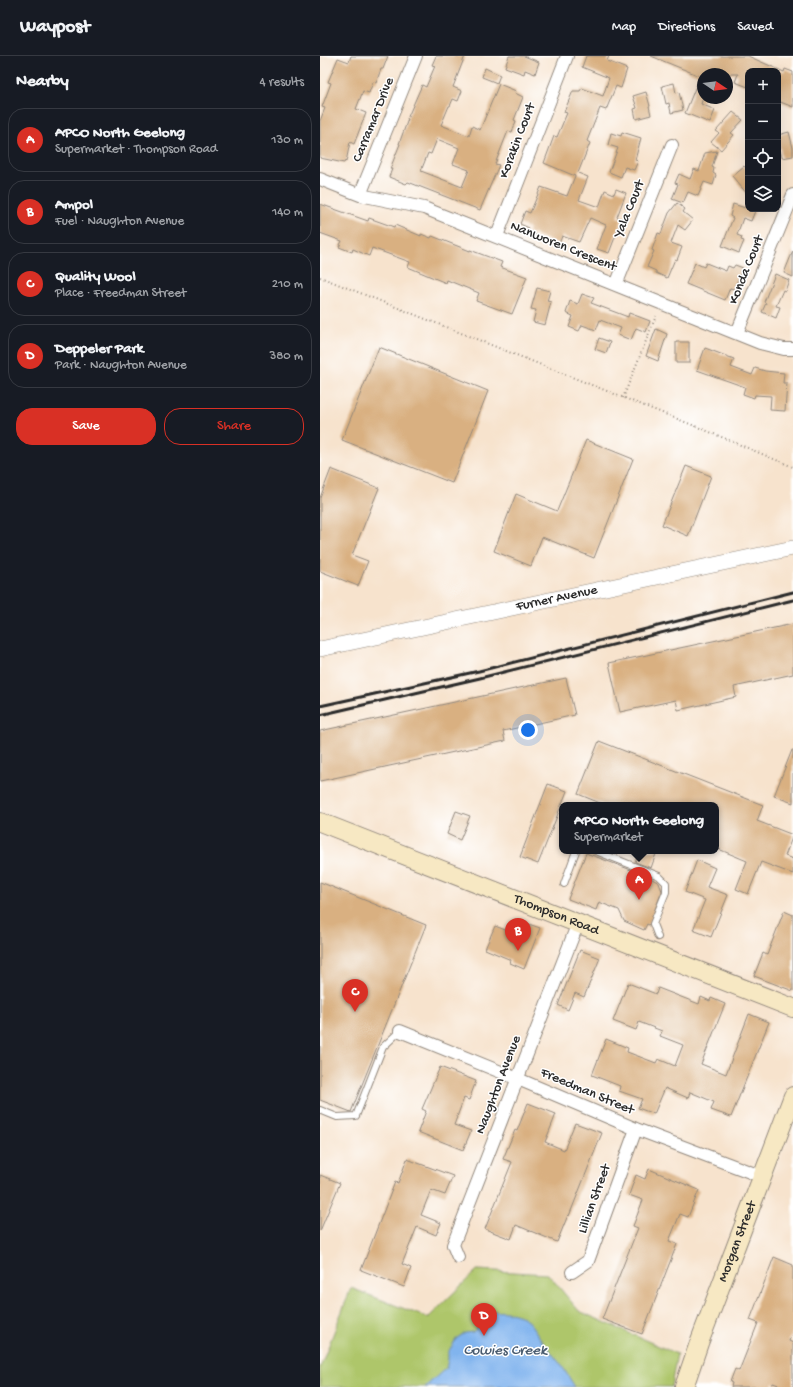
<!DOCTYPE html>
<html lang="en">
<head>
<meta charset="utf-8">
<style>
	body { margin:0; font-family:"Gochi Hand",sans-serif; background:#20242c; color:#f1f3f6 }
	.controls { position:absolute; right:12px; top:12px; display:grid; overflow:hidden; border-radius:8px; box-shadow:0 4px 16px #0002 }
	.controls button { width:36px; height:36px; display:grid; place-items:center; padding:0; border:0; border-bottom:1px solid #363941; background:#171b24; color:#f1f3f6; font:20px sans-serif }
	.compass { position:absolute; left:377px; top:12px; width:36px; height:36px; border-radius:50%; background:#171b24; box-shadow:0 4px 16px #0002; rotate:103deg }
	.you { position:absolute; left:208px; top:674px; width:14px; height:14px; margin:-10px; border:3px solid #fff; border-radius:50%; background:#1a73e8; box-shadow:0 0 0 6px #1a73e833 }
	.badge { display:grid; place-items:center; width:26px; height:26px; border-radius:50%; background:#d93025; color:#fff; font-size:13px; font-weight:700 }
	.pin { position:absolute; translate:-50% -33px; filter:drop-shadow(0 1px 2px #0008) }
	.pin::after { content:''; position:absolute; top:21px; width:14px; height:12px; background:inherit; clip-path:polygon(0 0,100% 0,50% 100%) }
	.popup { position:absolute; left:239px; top:746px; width:160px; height:52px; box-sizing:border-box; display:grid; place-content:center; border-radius:8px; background:#171b24; filter:drop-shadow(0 1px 3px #0005); font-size:13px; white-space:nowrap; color:#9ea1a6 }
	.popup b { font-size:15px; color:#f1f3f6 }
	.popup::after { content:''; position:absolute; left:50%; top:100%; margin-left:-8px; border:8px solid transparent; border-top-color:#171b24 }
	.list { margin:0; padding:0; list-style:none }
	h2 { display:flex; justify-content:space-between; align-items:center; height:52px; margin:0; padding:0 16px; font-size:17px }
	h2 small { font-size:13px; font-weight:400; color:#9ea1a6 }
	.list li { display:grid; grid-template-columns:26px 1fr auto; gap:12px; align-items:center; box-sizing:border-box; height:64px; margin:0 8px 8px; padding:0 8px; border:1px solid #363941; border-radius:16px }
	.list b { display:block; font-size:15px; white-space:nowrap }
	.list p { margin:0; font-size:13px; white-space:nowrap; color:#9ea1a6 }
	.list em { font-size:13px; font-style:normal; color:#9ea1a6 }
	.actions { display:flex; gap:8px; padding:12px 16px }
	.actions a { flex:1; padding:9px 0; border:1px solid #d93025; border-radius:16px; text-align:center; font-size:14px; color:#d93025 }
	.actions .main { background:#d93025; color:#fff }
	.icon { flex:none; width:22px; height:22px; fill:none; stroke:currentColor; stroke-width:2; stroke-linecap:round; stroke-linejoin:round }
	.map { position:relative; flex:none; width:473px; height:1331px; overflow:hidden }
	header { display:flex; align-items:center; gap:24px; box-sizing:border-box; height:56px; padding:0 20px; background:#171b24; border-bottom:1px solid #363941 }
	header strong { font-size:19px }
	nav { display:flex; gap:22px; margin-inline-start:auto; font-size:14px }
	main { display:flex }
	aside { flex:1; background:#171b24 }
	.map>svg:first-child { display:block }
</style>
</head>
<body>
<header>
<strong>Waypost</strong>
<nav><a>Map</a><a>Directions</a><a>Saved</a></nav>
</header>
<main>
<aside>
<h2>Nearby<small>4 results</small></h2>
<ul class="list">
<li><span class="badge">A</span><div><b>APCO North Geelong</b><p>Supermarket · Thompson Road</p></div><em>130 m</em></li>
<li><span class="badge">B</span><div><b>Ampol</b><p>Fuel · Naughton Avenue</p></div><em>140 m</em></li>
<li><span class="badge">C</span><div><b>Quality Wool</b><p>Place · Freedman Street</p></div><em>210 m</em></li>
<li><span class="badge">D</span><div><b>Deppeler Park</b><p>Park · Naughton Avenue</p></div><em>380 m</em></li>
</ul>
<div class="actions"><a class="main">Save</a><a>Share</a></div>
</aside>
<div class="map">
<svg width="473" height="1331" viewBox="0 0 473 1331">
	<rect width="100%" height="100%" fill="#fff"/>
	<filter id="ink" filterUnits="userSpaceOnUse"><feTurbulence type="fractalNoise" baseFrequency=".025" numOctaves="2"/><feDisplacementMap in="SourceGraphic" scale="8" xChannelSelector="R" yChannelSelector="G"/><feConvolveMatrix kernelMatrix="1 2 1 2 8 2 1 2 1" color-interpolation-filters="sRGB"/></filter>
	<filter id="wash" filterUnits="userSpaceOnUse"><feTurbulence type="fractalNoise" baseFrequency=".012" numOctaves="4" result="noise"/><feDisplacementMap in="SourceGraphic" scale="16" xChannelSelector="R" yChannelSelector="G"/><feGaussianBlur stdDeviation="0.9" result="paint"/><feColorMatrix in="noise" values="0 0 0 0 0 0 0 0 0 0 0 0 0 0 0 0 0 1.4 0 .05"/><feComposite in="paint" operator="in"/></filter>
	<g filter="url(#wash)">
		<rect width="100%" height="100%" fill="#f7e3cd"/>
		<path fill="#aec66b" stroke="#6c784b" d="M157,1214L228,1218L259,1255L357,1298L351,1331H0V1312L31,1232L108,1262Z"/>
		<path fill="#81b4ee" stroke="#56708c" d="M170,1255L187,1256L204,1261L212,1270L222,1285L242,1310L255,1331H105L126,1312L128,1304V1296L137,1282L145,1277L153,1276L157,1272L160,1262Z"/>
		<g id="blocks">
			<path fill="#d9b081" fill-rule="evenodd" d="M31,0H68L63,13H61L56,27L53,26L49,37L43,35L36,53L46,57L34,88L30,86L26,106L25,105L24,107L0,102V65L5,52L2,51L11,27L8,26L18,2L29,6Z
				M116,0H145L133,31L142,35L138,45L133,43L130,50H129L121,69L149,80L152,70L160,74L179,28L196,35L195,37L203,41L194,64L196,65L192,76L188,75L175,108L179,109L160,154L88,126L86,128L69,121L72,113H70L80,88H79L88,63H87L102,29L106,31L115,10L112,9ZM117,83L139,92L133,108L149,114L142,131L101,115L108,97L111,98Z
				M189,0H204L219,6L215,18L205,14L204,18L185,11Z
				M266,0H289L287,5L307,13L301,32L296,30L286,54L280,52L267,85L270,87L258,117L268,121L259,144L279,151L285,134L294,138L296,133L306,137L297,161L302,163L289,197L277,193L286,169L270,162L259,186L242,180L239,188L208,176L209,172L200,168L205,155L210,157L221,131L247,140L255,120L224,107L234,80L237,81L247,57L244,56L253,35H260L262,32L283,40L289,22L262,11Z
				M331,0H428L464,16L465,13L473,16V51L458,45V15H428V31L415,26L418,18H383V42L381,48L395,54L390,67L365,57L380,20Z
				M165,12L180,19L177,27L162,21Z
				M354,27L356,37L359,36L363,54L351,57L349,47L346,48L342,30Z
				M326,36L330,50H329L331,59L316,63L314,53L317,52L313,40Z
				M413,56L423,64L411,77L414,79L401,94L391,86L399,77L396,75Z
				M302,76L321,82L315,104L318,105L314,114L305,111L301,121L289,116L298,92L288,89L291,77L301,80Z
				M469,76L473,92V100L462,102L458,79Z
				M397,95L392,111L394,112L393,117L396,119L393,129L384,126L378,140L368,136L363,147L352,143L358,128L355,127L359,118L370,123L374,113L379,115L385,97Z
				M424,110L428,114V139L412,120Z
				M357,147L365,153L363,156L373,164L365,174L358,169L351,187L362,191L357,204L355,203L347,222L336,217V215L327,211L334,195L332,194L338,177L341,178L349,157Z
				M0,148L48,165L49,162L74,171L75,169L101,180V178L111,182L112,180L150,195V194L182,206L180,211L207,221L192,258L156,245L159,237L127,224L126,227L88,211L90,206L52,192L49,200L33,193L32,196L19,191L22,185L0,177Z
				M413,148L435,155L431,165L423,162L417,179L422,181L421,184L424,185L419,197L402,190L413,162L410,160Z
				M473,195V221L464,217Z
				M375,207L384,211L386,207L406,215L408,210L413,212L415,209L423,212L414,233L410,232L405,244L366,228Z
				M455,218L469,224L465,235L463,234L456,250L460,251L456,262L442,256L446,247L444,246Z
				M217,232L230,235L227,245L231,246L225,269L213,266L216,254L211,253Z
				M262,238L274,242L271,247L308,261L309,257L330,265L326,276L316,272L311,284L298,279L301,272L280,264L276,274L262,269L259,275L249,271L253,260L246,257L250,245L258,248Z
				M336,273L347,278L338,305L326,300Z
				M279,282L290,286L286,297L275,293Z
				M356,286H369V307H356Z
				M59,291L168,335L132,427L22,384Z
				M385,292L414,303L411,311L432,319L435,312L445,315L464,317L463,327H467L465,355L450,354L451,340L435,339L434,342L423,338L425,331L377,314Z
				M266,384L313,403L274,502L222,481L211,510L174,495L196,438L237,455Z
				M366,410L391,420L368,480L342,469Z
				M11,413L59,432L32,499L48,505L38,530L0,515V442Z
				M473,568V618L414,631L416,641L358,654L356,644L300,656L289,607Z
				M246,622L255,659L183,675L185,685L0,725V675Z
				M279,685L443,749L437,765L473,779L465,800L473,803V818L441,806L428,838L416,833L427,805L396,792V749H285L258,738Z
				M472,694H473V747L454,740Z
				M228,728L247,735L218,808L200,801Z
				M136,755L150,760L140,784L127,778Z
				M320,795H337L331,812L315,806Z
				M266,797L327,820L339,827L342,835L329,869L327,868L324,874L304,865L299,854L279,846L276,854L248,843Z
				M377,804L395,812L387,831L408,839L391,881L373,874L385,844L365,836Z
				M0,826L106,869L31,1056L0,1044Z
				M464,855L473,859V935L434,920L443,897L447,899Z
				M206,867L220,872L204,913L190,907L191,904L165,893L175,870L201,880Z
				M260,894L280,902L264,941L255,937L248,954L238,949Z
				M308,927L336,938L338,932L379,948L381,941L390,945L391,942L405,948L381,1008L406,1018L429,958L449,966L411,1061L391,1054L394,1046L370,1036L368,1042L345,1032L334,1058L318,1052L322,1043L299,1035L300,1030L272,1019L286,983L308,992L307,996L336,1007L338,1003L355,1010L363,989L340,980L342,975L319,966L316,974L293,965Z
				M120,1011L156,1025L149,1044L144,1042L134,1069L151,1075L143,1094L98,1076L106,1055L102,1053Z
				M208,1047L236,1058L225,1086L244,1094L255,1067L282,1077L249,1160L248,1159L237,1186L196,1169L191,1183L165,1173L192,1106L183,1103L195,1074L197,1075Z
				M87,1103L133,1120L125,1139L111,1134L101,1159L121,1167L116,1179L97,1171L82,1208L91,1212L84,1231L41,1214L75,1126L78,1127Z
				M329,1113L379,1134L368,1161L360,1158L349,1185L357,1188L322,1278L282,1263L318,1172L313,1170L323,1144L309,1139L316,1119L325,1123Z
				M0,1119L20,1127L0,1175Z
				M454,1201L473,1209V1275L469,1285L473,1287V1331H464L453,1327L451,1331H411L412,1327L410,1326L415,1313L419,1315L438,1267L430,1264Z"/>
		</g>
	</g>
	<g filter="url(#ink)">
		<use href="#blocks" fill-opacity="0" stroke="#91877c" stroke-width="1"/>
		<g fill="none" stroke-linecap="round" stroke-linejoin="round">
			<defs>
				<path id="service" d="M276,795L339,820L346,827V836L333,868L338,881
					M244,828L256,795
					M0,1054L17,1061L36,1060L63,991L80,975"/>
				<path id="minor" d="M0,123L40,139L104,152L440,287L464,293H473
					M40,139L96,0
					M177,180L247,0
					M296,229L352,89
					M417,277L473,139
					M80,975L198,1023L316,1073L443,1121
					M138,1201L133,1189L258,867
					M252,1216L268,1205L316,1073"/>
				<g id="tertiary">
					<path id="s1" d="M0,593L473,492"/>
				</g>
				<g id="secondary">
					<path id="s2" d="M0,766L473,952"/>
					<path id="s3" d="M364,1331L379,1287L473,1040"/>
				</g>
			</defs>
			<use href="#service" stroke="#91877c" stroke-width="8"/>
			<use href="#minor" stroke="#91877c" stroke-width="14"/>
			<use href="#tertiary" stroke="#91877c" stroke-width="16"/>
			<use href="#secondary" stroke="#91877c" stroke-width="20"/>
			<path stroke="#91877c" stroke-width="2" stroke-dasharray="1 3" stroke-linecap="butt" d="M0,221L380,372L473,411
				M303,342L336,260"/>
			<use href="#service" stroke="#fff" stroke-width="6"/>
			<use href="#minor" stroke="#fff" stroke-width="12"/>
			<use href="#tertiary" stroke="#fff" stroke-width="15"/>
			<use href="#secondary" stroke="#f7e8c3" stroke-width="18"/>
			<path stroke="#2b2b2b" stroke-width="3" d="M0,650L159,615L473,536
				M0,659L160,622L473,544"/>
		</g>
	</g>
	<g text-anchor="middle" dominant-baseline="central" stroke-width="3" stroke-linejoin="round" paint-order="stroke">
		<g font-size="14" fill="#2b2b2b" stroke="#fff">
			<text transform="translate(54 64) rotate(-68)">Carramar Drive</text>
			<text transform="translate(198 85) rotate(-69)">Korakin Court</text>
			<text transform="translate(310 153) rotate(-68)">Yala Court</text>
			<text transform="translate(243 191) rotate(22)">Nanworen Crescent</text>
			<text transform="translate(427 214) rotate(-68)">Konda Court</text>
			<text stroke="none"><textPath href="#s1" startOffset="242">Furner Avenue</textPath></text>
			<text stroke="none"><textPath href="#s2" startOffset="254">Thompson Road</textPath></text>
			<text transform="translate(179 1029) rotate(-69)">Naughton Avenue</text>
			<text transform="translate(267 1036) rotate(23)">Freedman Street</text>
			<text transform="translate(275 1143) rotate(-70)">Lillian Street</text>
			<text stroke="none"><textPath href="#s3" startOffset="155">Morgan Street</textPath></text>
		</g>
		<g font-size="15" font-style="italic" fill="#495b6f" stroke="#fff">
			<text x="185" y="1295">Cowies Creek</text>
		</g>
	</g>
</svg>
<div class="controls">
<button>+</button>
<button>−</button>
<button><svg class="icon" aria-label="locate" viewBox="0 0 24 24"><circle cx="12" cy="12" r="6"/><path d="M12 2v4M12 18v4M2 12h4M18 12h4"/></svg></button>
<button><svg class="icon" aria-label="layers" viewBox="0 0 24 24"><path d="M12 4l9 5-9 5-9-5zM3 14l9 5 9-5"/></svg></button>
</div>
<svg class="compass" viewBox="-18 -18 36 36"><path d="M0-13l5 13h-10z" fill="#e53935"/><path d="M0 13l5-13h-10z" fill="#9ea1a6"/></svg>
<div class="you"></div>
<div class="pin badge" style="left:319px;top:844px">A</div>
<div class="popup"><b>APCO North Geelong</b>Supermarket</div>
<div class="pin badge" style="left:198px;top:895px">B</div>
<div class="pin badge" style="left:35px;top:956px">C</div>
<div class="pin badge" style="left:164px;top:1280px">D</div>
</div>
</main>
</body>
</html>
